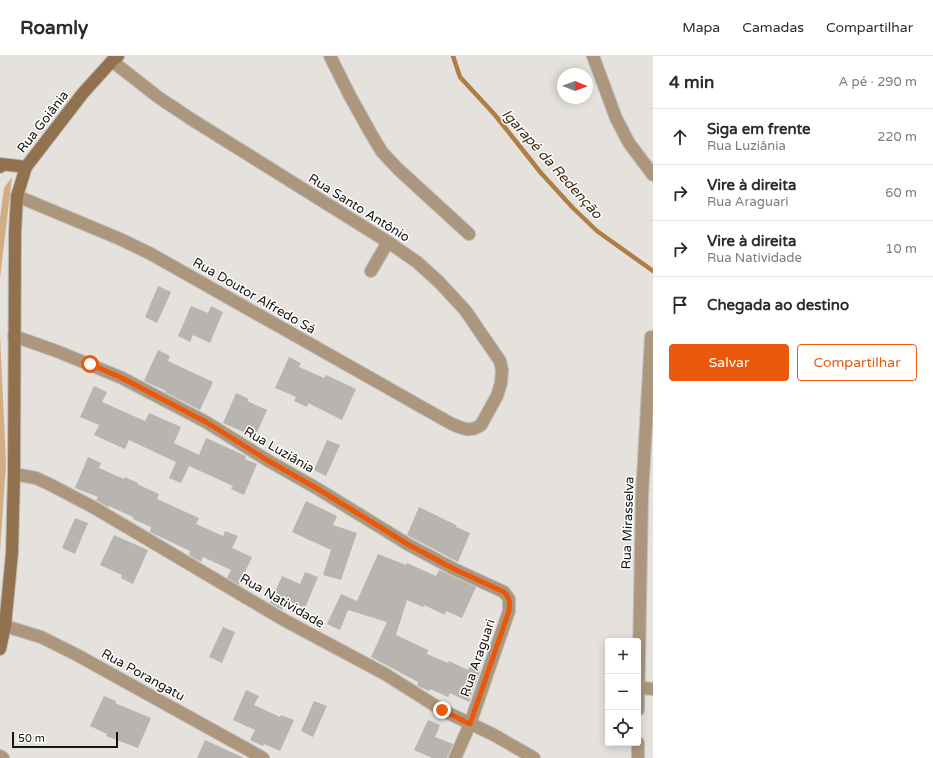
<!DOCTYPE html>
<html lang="pt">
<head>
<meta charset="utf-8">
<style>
	body { margin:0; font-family:"Varela Round",sans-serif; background:#f7f7f7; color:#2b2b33 }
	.controls { position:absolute; right:12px; bottom:12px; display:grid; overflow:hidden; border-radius:4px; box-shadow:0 2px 10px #0003 }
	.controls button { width:36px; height:36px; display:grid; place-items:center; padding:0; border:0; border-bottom:1px solid #e1e1e2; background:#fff; color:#2b2b33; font:20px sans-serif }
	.compass { position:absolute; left:557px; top:12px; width:36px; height:36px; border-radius:50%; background:#fff; box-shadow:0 2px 10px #0003; rotate:91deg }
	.scale { position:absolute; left:12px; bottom:10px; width:106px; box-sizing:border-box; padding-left:4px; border:2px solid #161413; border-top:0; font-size:11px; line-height:14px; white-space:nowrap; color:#161413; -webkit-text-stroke:3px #fff; paint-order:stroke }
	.stop { position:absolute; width:12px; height:12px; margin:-9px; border:3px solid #ea580c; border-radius:50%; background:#fff }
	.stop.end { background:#ea580c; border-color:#fff; box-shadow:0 1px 4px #0008 }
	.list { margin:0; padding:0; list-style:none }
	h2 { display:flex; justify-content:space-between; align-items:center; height:52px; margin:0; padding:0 16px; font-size:17px }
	h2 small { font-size:13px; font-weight:400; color:#7c7c81 }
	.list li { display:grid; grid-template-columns:26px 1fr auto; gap:12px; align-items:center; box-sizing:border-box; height:56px; padding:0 16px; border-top:1px solid #e1e1e2 }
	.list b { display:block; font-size:15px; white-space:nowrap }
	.list p { margin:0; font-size:13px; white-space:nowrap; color:#7c7c81 }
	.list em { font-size:13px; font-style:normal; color:#7c7c81 }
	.actions { display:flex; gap:8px; padding:12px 16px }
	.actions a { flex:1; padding:9px 0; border:1px solid #ea580c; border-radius:4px; text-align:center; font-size:14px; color:#ea580c }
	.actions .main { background:#ea580c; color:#fff }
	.icon { flex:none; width:22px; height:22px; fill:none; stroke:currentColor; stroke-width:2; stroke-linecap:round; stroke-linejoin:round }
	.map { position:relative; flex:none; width:653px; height:702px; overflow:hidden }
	header { display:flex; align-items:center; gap:24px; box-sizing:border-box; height:56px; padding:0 20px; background:#fff; border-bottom:1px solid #e1e1e2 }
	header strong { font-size:19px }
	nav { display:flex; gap:22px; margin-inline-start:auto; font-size:14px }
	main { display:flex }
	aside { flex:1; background:#fff }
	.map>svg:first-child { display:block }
</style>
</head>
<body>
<header>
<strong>Roamly</strong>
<nav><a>Mapa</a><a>Camadas</a><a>Compartilhar</a></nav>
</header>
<main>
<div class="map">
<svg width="653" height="702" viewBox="0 0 653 702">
	<rect width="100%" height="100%" fill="#e5e1dc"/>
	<path fill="#d2ad84" d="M12,121L0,222V163L4,132Z
		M0,278L6,407L0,496Z"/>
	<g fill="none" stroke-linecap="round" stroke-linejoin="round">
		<path stroke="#ae7e45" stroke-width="4.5" d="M453,0L460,21L495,59L541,117L573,152L597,175L653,215"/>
	</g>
	<path fill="#b8b4b0" d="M158,230L171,236L157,267L145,261Z
		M191,250L208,257L211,250L223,256L210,287L193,279L190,286L178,280Z
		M158,294L170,300L168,305L213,326L200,354L165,336L166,335L144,325Z
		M289,301L301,307L299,311L324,322L326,319L356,333L342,364L308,347L307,351L294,345L296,341L275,332Z
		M94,330L107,336L102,346L145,365L149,357L181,371L174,387L199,399L206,382L246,400L245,403L257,408L244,439L231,433L233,430L189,410L181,427L169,422L176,406L129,384L125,393L94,379L99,369L80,361Z
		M236,337L249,343L247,345L267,354L255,381L223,367Z
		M327,384L340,389L326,420L314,414Z
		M88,401L101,407L99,412L124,423L125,421L138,427L137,428L159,438L157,443L199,462L196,468L223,480L225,475L238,480L232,492L252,501L239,529L227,522L231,514L203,501L201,506L189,499L190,495L150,476L151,471L133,463V461L109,450L108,451L96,444L98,441L75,432Z
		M306,445L337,460L333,469L357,477L341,524L323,519L331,494L292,476Z
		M419,451L456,469V471L470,477L458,506L407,479Z
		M75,462L88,467L75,498L62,492Z
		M114,479L148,494L133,528L121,522L122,519L100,509Z
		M378,498L406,509L407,507L436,520L439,514L476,531L462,562L446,555L445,559L424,549L423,551L407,544L396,579L428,594L427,598L448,607L449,605L468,614L470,610L480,615L469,646L450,637L448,641L430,633L429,635L418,630L417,629L418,626L371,601L387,566L348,554L340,574L327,568L341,538L357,545Z
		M305,516L318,521L305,552L286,544L282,554L270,547L282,520L300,528Z
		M223,571L235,576L222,607L209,601Z
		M246,634L259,640L254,649L280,661L281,659L294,664L280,695L264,688L263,690L250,684L255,674L233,664Z
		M104,640L116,645L115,647L151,662L138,692L106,680L107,678L90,670Z
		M314,645L327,650L313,681L301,675Z
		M428,664L440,669L435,681L453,688L447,702H432L414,694Z
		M205,684L244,702H197Z"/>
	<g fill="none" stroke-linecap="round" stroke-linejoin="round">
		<defs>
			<path id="street" d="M330,0L350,40L370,76L382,96L398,113L469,178
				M593,0L616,62L629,87L653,119
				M17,140L120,183L151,198L450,367C461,372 470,377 481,369L497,340L501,327L502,314L500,305L465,254L439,226L417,206L388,186L191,63L158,41L112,5
				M371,215L388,186
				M14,280L59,296L122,322L206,366L267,404L318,433L409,489L454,513L504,536L509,543V555L470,668L455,702
				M14,418L36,422L49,428L93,451L284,564L385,618L442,654L494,679L534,702
				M5,570L41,581L77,599L263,702
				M638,631L653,633
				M638,654L642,439L651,281
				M0,700L3,702
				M638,702V687"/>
			<path id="secondary" d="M0,111L1,108L26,111
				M0,593L5,570L12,497L14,418L15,177L17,140L26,111L83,37L112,5L118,0"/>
		</defs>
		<use href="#street" stroke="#c0bcb8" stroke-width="14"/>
		<use href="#secondary" stroke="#c0bcb8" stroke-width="14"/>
		<use href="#street" stroke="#ac967e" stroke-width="12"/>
		<use href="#secondary" stroke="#91714e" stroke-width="12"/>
	</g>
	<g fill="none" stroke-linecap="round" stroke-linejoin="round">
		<path stroke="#ea580c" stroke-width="5" d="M90,308L122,322L206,366L267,404L318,433L409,489L454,513L504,536C510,542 510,546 509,555L470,668L442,654"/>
	</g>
	<g text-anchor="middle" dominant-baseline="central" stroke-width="3" stroke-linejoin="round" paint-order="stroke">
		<g font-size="13" fill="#161413" stroke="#fff">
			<text transform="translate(43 66) rotate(-52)">Rua Goiânia</text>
			<text transform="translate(359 152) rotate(32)">Rua Santo Antônio</text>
			<text transform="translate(254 240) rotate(30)">Rua Doutor Alfredo Sá</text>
			<text transform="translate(279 394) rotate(30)">Rua Luziânia</text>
			<text transform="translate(628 467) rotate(-88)">Rua Mirasselva</text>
			<text transform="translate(282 545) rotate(30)">Rua Natividade</text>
			<text transform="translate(478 602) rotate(-71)">Rua Araguari</text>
			<text transform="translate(143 619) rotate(29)">Rua Porangatu</text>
		</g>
		<g font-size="14" font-style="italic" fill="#422d14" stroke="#fff">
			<text transform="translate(552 108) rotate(48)">Igarapé da Redenção</text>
		</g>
	</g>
</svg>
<div class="controls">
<button>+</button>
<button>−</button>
<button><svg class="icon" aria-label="locate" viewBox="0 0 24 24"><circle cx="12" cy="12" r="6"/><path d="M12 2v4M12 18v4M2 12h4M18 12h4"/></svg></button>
</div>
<svg class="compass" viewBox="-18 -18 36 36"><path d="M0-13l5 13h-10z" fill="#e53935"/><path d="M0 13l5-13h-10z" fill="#7c7c81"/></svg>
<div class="scale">50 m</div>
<div class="stop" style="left:90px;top:308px"></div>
<div class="stop end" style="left:442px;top:654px"></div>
</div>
<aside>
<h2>4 min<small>A pé · 290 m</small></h2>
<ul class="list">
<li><svg class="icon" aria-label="ahead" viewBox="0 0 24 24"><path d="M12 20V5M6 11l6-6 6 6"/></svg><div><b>Siga em frente</b><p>Rua Luziânia</p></div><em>220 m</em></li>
<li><svg class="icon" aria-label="right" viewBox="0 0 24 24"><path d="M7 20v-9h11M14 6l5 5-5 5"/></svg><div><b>Vire à direita</b><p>Rua Araguari</p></div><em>60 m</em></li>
<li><svg class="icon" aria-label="right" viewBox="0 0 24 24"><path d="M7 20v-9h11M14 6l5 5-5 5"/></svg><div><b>Vire à direita</b><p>Rua Natividade</p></div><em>10 m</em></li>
<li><svg class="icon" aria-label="arrive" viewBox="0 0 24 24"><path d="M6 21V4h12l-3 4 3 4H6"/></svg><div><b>Chegada ao destino</b></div></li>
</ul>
<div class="actions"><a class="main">Salvar</a><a>Compartilhar</a></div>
</aside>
</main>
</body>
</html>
